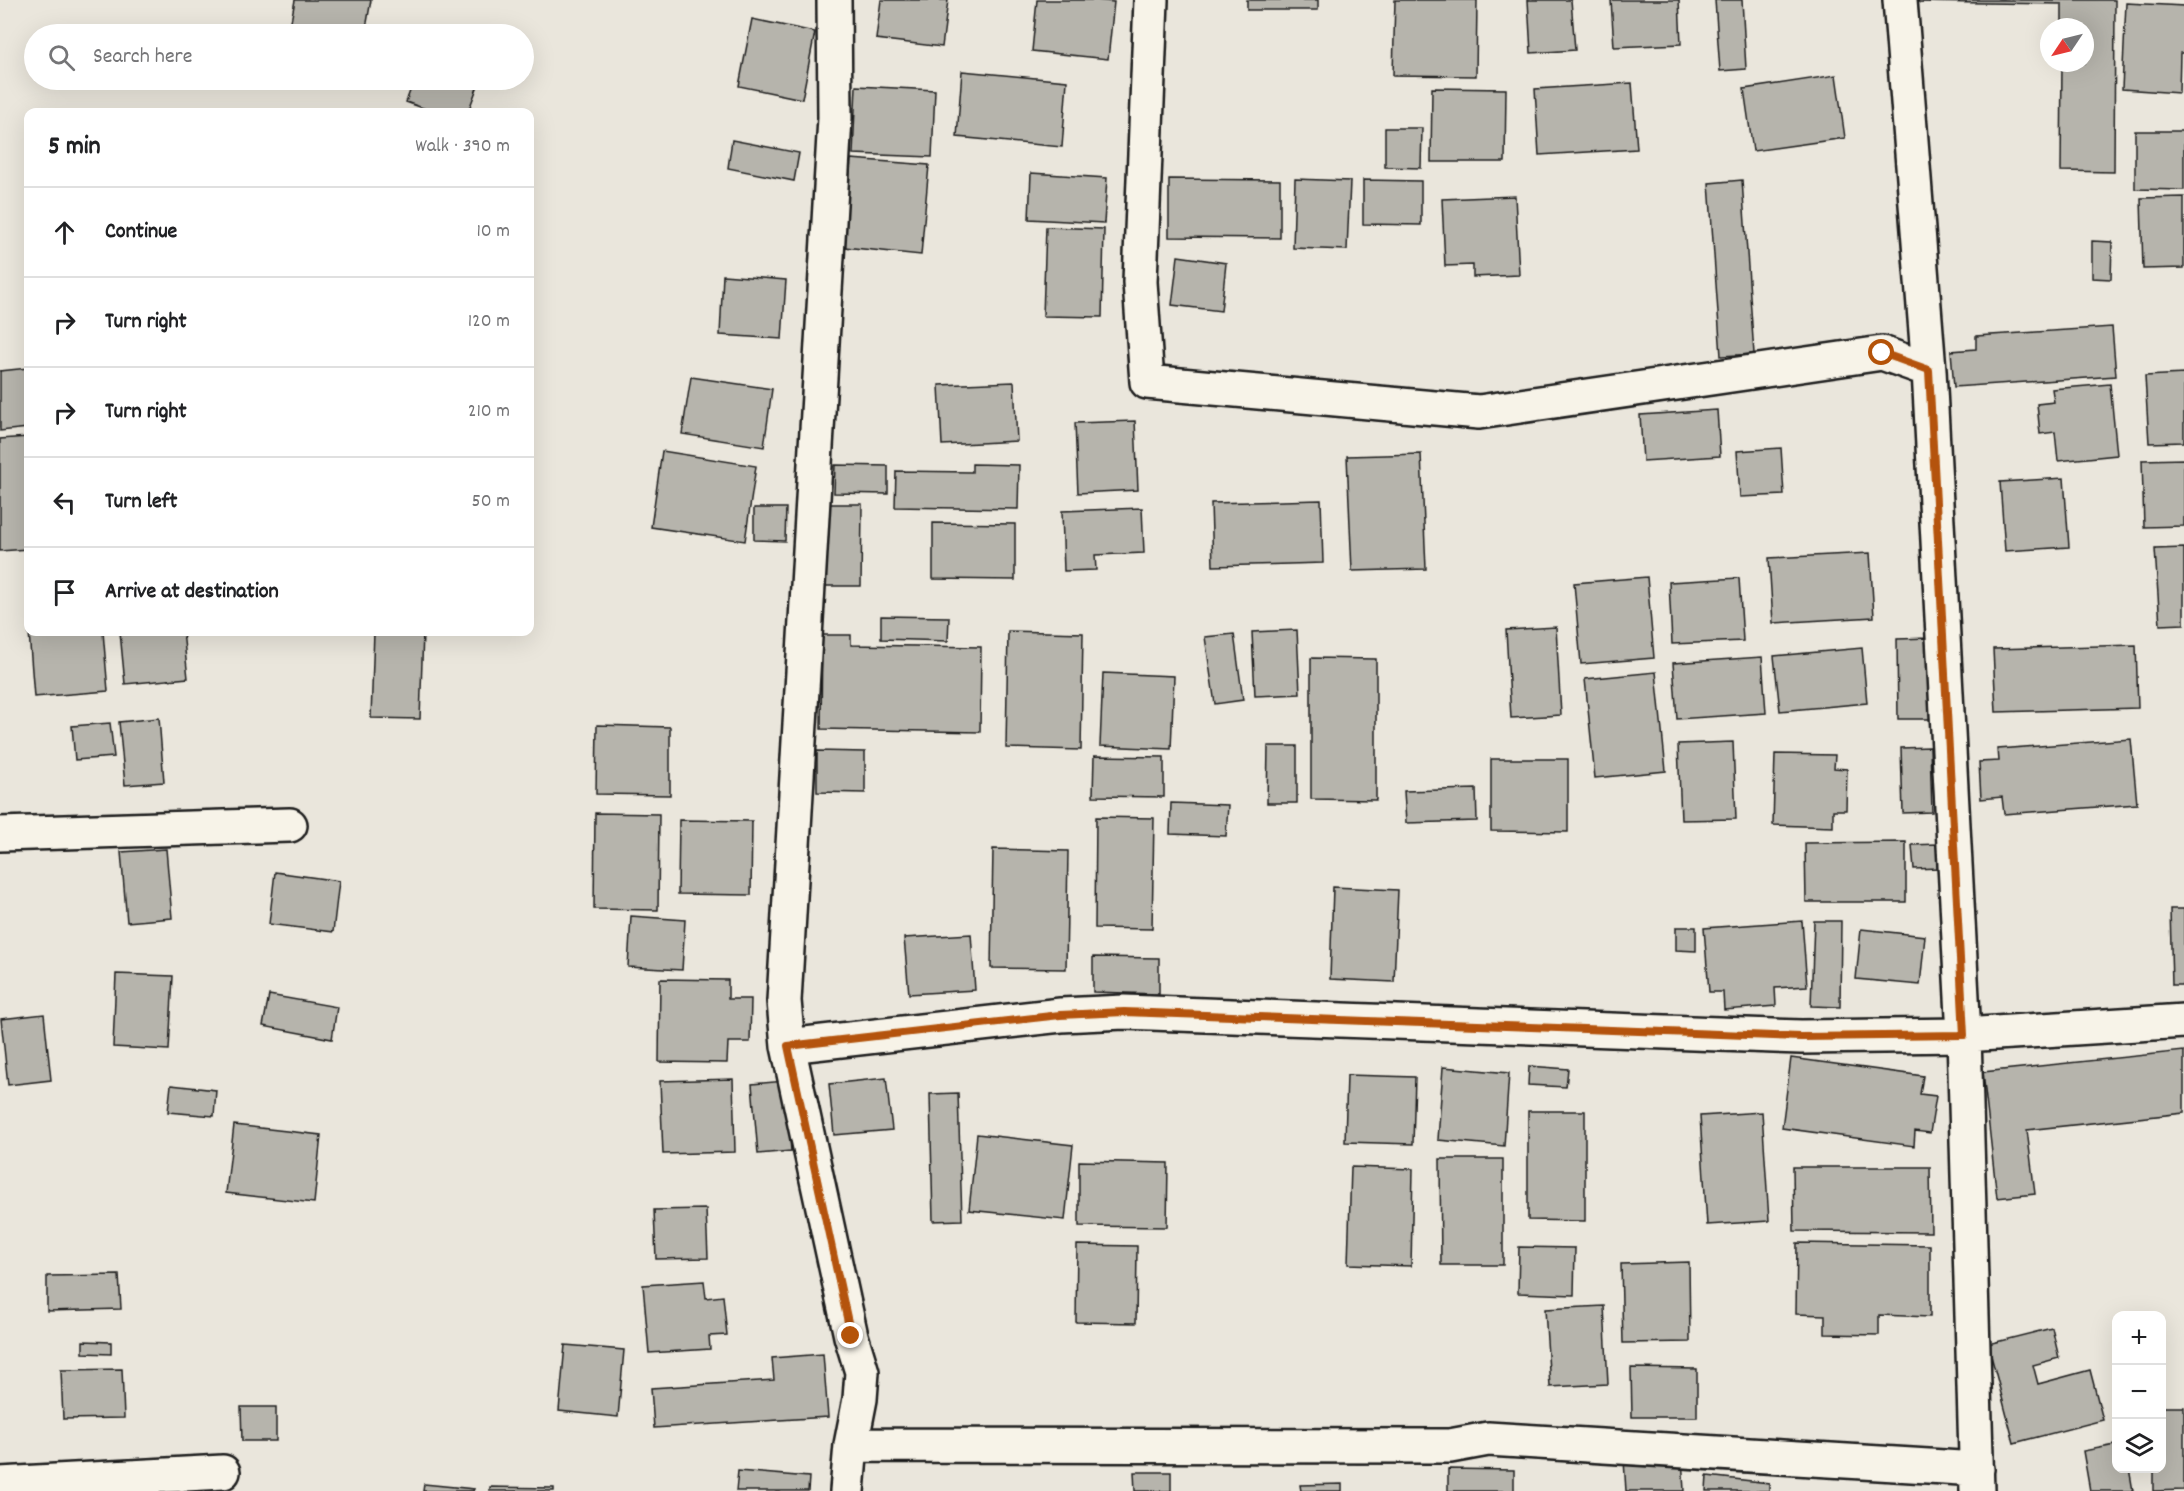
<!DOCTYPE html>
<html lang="en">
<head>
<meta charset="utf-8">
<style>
	body { margin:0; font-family:Dekko,sans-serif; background:#f2f2f2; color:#202124 }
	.controls { position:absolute; right:18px; bottom:18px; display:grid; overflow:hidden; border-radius:12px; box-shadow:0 6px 24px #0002 }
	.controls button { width:54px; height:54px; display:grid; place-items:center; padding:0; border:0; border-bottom:2px solid #e0e0e0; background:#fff; color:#202124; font:30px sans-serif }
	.compass { position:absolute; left:2040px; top:18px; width:54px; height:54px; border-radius:50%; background:#fff; box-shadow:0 6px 24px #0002; rotate:235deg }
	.stop { position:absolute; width:18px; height:18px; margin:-14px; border:4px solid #b45309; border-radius:50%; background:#fff }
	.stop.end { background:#b45309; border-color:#fff; box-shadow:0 2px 6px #0008 }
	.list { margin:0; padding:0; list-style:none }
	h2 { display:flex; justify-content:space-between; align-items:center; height:78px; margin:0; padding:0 24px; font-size:26px }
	h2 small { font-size:20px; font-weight:400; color:#757577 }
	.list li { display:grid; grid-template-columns:39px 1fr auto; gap:18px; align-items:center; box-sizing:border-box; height:90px; padding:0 24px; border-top:2px solid #e0e0e0 }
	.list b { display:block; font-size:22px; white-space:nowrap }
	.list em { font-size:20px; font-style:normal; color:#757577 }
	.icon { flex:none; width:33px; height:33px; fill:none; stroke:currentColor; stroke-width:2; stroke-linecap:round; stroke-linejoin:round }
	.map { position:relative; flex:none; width:2184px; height:1491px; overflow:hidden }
	.search { position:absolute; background:#fff; box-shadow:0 6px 24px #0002; left:24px; top:24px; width:510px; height:66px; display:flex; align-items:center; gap:15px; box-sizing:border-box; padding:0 21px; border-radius:33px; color:#757577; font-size:22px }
	.panel { position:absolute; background:#fff; box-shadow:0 6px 24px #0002; left:24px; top:108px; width:510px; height:528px; border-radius:12px }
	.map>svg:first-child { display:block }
</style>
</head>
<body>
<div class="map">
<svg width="2184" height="1491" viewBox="0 0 2184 1491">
	<rect width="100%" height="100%" fill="#eae6dc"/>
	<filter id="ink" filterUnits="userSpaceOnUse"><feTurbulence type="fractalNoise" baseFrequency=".0167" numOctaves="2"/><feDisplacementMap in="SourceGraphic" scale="12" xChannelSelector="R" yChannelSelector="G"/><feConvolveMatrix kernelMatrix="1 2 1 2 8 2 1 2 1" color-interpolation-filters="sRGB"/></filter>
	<g filter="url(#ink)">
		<path fill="#b6b4ac" stroke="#1c1c1c" stroke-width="1.5" d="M295,0H371L365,34H328L290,27Z
			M881,0H948L942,47L876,39Z
			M1037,0H1095L1114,2L1108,59L1032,51Z
			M1247,0H1318V10H1247Z
			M1395,0H1477L1476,76L1393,75Z
			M1528,0H1571L1575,50L1531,53Z
			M1611,0H1679L1681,44L1614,47Z
			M1715,0H1742L1746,69L1720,71Z
			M1914,0H2115L2114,172L2061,171L2062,63H2085V27H2062V4L1914,2Z
			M2126,3L2184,6V53H2180L2179,93L2122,89Z
			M752,19L815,32L802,99L739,86Z
			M962,71L1067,81L1062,147L957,137Z
			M1836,75L1845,138L1753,151L1744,89Z
			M414,80H480L468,112H434L406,102Z
			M1632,83L1637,149L1539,155L1535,89Z
			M856,86L935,90L932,157L853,154Z
			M1432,88L1506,89L1505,162H1431Z
			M1385,128H1422L1421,168L1385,167Z
			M2135,131H2184V190L2135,189Z
			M732,140L799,153L794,181L728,168Z
			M851,159L929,165L921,255L844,247Z
			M1031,173L1107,178L1104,223L1029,219Z
			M1169,179L1280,180V238L1169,237Z
			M1295,179L1350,181L1347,250L1293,248Z
			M1363,180L1421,181V225L1363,224Z
			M1742,180L1754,354L1721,356L1709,183Z
			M1515,196L1519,275L1473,277V265L1445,266L1442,199Z
			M2184,197V268L2143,269L2141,198Z
			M1046,227L1104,229L1102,317L1043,316Z
			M2092,241L2112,242L2111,279L2092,278Z
			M1178,256L1226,263L1221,311L1172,305Z
			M723,275L786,280L782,339L720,335Z
			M2112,327L2116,376L1954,387L1951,351L1976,349V336Z
			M28,368V428L0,431V371Z
			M2184,374V442L2149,443L2145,376Z
			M691,377L772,389L764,447L682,434Z
			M1014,382L1017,441L942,445L939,385Z
			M2110,384L2117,455L2058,461L2055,432L2040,434L2037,404L2054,402L2052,389Z
			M1717,410L1720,456L1643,461L1640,415Z
			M1135,421L1138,490L1078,493L1075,423Z
			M28,437V549L0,551V439Z
			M1781,448L1784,495L1740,497L1737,451Z
			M662,451L756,466L745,541L651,527Z
			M1421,454L1426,569L1352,571L1347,456Z
			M2184,459V526L2144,527L2142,460Z
			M972,464L1019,465L1018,509L895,507L896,471L972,472Z
			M835,465L888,466V494L834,493Z
			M2064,478L2069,547L2005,551L2000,482Z
			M1321,500L1323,563L1213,566L1211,503Z
			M820,504H862L861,586H819Z
			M754,508H786L785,541L754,540Z
			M1142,508L1144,553L1095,555L1096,570L1064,571L1062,511Z
			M933,523L1015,524V580L933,579Z
			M2184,548V624L2160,625L2155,549Z
			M1870,553L1874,617L1773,623L1769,558Z
			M1647,577L1654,658L1581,664L1574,583Z
			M1739,578L1743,641L1672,644L1669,582Z
			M881,616L949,617L948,641L881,639Z
			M1556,627L1561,715L1511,718L1506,630Z
			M1297,630L1300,694L1255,696L1252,632Z
			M1008,631L1083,633L1081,750L1006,748Z
			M29,632H103L108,691L34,697Z
			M120,632H183L188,678L125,684Z
			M374,632H423L420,719L371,718Z
			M1234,634L1243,700L1215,704L1205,637Z
			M822,635H851V645L981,647L980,732L821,729Z
			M1930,638L1931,719H1898L1897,639Z
			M2136,645L2138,708L1996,712L1993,649Z
			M1862,648L1867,703L1780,711L1774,656Z
			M1762,657L1766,713L1677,719L1673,663Z
			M1311,658L1376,659V800L1311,799Z
			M1656,672L1666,771L1595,778L1585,679Z
			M1103,673L1174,676L1171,749L1100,746Z
			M159,718L164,782L125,785L119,722Z
			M110,723L114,757L75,760L72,726Z
			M597,725L670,727V795L596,794Z
			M2131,739L2137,804L2004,814L2002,797L1981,799L1979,762L1999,761L1998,749Z
			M1733,742L1736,819L1681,820L1678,744Z
			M1268,746H1297V803H1267Z
			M1930,747L1932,812L1903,813L1901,748Z
			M817,751L865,752V793L817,792Z
			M1775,754L1835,755L1834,768L1847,769L1846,810H1833V827L1773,825Z
			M1094,756L1164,757V797L1093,796Z
			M1491,759H1568V832L1491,831Z
			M1476,789L1477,821L1406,823L1404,791Z
			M1171,803L1228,805L1226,836L1170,834Z
			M595,813L659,814L658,910L594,909Z
			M1096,817L1154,818L1152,929L1095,928Z
			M679,820L752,821L751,895L678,894Z
			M1906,842V902H1806L1805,843Z
			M1937,844L1939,868L1914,869L1912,845Z
			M166,849L172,918L127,922L121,852Z
			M993,849L1068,851L1066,969L991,968Z
			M275,872L339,881L333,932L269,924Z
			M1333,887L1398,890L1394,982L1330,979Z
			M2170,909H2184V985H2172Z
			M631,916L685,920L682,970L628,967Z
			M1802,921L1807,986L1775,988L1776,1006L1724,1010L1723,992H1709L1704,928Z
			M1814,921H1841L1840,1007L1811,1006Z
			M1676,927H1696V951L1676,950Z
			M1861,929L1925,936L1920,985L1856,979Z
			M971,934L975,990L909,994L904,938Z
			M1093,957L1159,958V994L1093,992Z
			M116,974L173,976L169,1050L113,1047Z
			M660,979L728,980V999H751L750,1042H728L727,1063L659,1062Z
			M269,995L337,1007L332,1039L263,1026Z
			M44,1014L51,1080L8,1085L1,1019Z
			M2184,1051V1113L2027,1130L2035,1194L1997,1198L1983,1072Z
			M1791,1058L1923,1076L1920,1094L1936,1096L1930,1133L1915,1131L1914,1146L1782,1128Z
			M1529,1066L1568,1069L1566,1087L1528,1085Z
			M1443,1067L1509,1073L1504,1146L1438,1140Z
			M1347,1075L1415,1077L1413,1144L1345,1142Z
			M886,1078L892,1130L834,1135L829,1084Z
			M733,1079L735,1152L663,1154L660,1081Z
			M785,1081L791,1151L758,1154L752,1084Z
			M171,1085L216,1090L214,1116L168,1112Z
			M958,1093L962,1220L933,1221L930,1094Z
			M1528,1111H1585V1221L1528,1220Z
			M1762,1112L1769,1221L1707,1225L1700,1116Z
			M234,1125L321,1135L314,1203L226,1193Z
			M977,1134L1073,1145L1065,1220L969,1210Z
			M1440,1159H1503V1265H1441Z
			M1079,1161L1168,1163L1167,1227L1079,1226Z
			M1351,1167L1413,1169L1411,1266L1348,1264Z
			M1793,1167H1930L1931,1232L1794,1231Z
			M706,1209L708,1258L656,1259L654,1210Z
			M1797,1243L1930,1245V1317L1879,1315V1335L1825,1334V1315L1796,1314Z
			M1077,1245L1137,1246L1136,1323L1076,1322Z
			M1519,1247L1575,1248L1574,1295L1518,1293Z
			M1689,1262L1690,1342L1623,1343L1621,1264Z
			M119,1275L121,1309L47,1311V1276Z
			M704,1281L706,1298L723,1296L727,1335L709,1336L710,1349L649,1353L643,1285Z
			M1604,1306L1608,1384L1550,1387L1545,1309Z
			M2052,1328L2059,1358L2033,1365L2038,1384L2090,1370L2103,1420L2014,1443L1988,1344Z
			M83,1341L111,1342V1354L83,1353Z
			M565,1345L624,1350L618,1417L559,1411Z
			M823,1354L828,1417L654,1428L651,1388L774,1380L772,1358Z
			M1631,1368L1697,1369V1417H1632Z
			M122,1369L124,1418L63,1419L61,1370Z
			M241,1407H276V1441H242Z
			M2162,1407H2184V1490L2153,1491V1468H2162Z
			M2116,1445V1468H2129L2133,1491H2090L2083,1451Z
			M1682,1457L1684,1491H1626L1624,1460Z
			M1448,1469L1514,1470V1491H1448Z
			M738,1471L809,1477L808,1491H736Z
			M1134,1472H1171V1491H1135Z
			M1707,1476L1769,1483V1491H1706Z
			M424,1484L474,1489L473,1491H423Z
			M1342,1484V1491H1301L1300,1485Z
			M490,1487L554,1488V1491H490Z"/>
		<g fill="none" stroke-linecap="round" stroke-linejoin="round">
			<defs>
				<path id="minor" d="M834,0L835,118L784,1001L788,1046L851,1336L862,1372L860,1399L851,1445L847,1491
					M1151,0L1140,282L1147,382L1479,412L1882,353L1929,370
					M1900,0L1929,370L1964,1035L1977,1491
					M0,834L290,825
					M788,1046L1061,1015L1124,1012L1801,1037L1964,1035L2184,1021
					M851,1445L1450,1446L1488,1439L1977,1469
					M0,1484L223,1472"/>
			</defs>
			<use href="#minor" stroke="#1c1c1c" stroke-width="38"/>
			<use href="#minor" stroke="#f7f3e8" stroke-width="33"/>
		</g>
	</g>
	<g fill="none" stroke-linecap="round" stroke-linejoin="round" filter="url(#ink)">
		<path stroke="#b45309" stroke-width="8" d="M851,1336L788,1046L1060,1015L1124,1012L1801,1037L1964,1035L1929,370L1882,353"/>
	</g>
</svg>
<div class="controls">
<button>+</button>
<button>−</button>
<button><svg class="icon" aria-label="layers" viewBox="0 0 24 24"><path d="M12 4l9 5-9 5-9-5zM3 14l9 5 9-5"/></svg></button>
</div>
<svg class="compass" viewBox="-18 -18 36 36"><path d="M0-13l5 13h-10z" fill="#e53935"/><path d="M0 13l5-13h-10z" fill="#757577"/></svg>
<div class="stop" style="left:1882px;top:353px"></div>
<div class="stop end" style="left:851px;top:1336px"></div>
<div class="search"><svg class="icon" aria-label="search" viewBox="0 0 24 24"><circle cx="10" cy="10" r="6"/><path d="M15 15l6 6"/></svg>Search here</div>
<section class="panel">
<h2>5 min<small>Walk · 390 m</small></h2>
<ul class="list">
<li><svg class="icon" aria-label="ahead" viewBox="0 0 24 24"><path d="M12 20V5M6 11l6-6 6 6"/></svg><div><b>Continue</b></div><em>10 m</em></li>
<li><svg class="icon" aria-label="right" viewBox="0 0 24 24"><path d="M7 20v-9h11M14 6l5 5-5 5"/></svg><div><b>Turn right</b></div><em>120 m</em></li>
<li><svg class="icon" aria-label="right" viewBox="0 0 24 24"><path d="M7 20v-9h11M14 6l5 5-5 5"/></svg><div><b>Turn right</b></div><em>210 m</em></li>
<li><svg class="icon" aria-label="left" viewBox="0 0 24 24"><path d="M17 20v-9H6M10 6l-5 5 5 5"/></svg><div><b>Turn left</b></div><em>50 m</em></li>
<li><svg class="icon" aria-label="arrive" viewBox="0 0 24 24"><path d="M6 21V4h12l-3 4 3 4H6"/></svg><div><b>Arrive at destination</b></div></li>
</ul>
</section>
</div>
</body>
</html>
